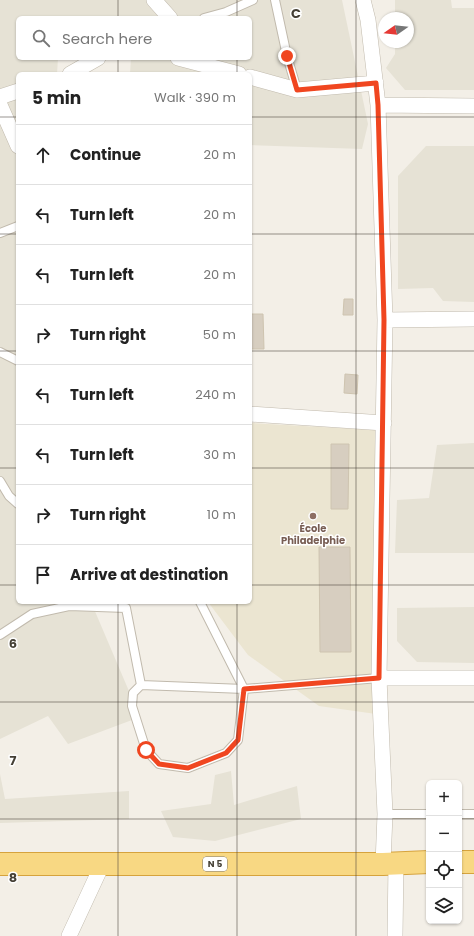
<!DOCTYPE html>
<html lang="en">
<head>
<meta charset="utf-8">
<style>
	body { margin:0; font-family:Poppins,sans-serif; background:#f6f6f6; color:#222 }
	.controls { position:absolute; right:12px; bottom:12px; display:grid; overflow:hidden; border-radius:6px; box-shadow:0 1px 3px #0004 }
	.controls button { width:36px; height:36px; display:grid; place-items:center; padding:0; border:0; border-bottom:1px solid #e0e0e0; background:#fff; color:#222; font:20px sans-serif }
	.compass { position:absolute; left:378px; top:12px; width:36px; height:36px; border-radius:50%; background:#fff; box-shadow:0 1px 3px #0004; rotate:256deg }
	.stop { position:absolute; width:12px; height:12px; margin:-9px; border:3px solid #f04620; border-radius:50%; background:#fff }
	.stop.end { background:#f04620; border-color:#fff; box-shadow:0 1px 4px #0008 }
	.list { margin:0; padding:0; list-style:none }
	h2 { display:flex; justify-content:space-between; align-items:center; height:52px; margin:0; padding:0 16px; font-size:17px }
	h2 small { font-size:13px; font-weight:400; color:#767676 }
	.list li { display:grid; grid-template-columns:26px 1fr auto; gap:12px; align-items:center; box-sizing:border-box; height:60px; padding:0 16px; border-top:1px solid #e0e0e0 }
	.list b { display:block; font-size:15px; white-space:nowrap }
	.list em { font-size:13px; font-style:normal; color:#767676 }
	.icon { flex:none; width:22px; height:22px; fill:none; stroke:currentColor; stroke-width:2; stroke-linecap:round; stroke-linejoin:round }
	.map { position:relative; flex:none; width:474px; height:936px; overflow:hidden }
	.search { position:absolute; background:#fff; box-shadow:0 1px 3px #0004; left:16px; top:16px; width:236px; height:44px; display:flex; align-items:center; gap:10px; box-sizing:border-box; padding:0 14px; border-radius:6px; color:#767676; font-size:15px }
	.panel { position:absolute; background:#fff; box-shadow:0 1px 3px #0004; left:16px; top:72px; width:236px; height:532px; border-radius:6px }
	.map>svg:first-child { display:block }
</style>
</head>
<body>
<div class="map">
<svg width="474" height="936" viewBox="0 0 474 936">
	<rect width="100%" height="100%" fill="#f3efe7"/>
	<path fill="#e6e2d5" d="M0,0H342L368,124L362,149L250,145V74H130L131,58H250V18H133V17L18,18V58H58L57,74H18V602H99L94,609L140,717L68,744L48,716L0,739Z
		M395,0H451L452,8H474V90H405L386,68L395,54V42H408V18H395Z
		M426,146H474V302L443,301L433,288L398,289V176Z
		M474,443V553H395L397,500L429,498L437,445Z
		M474,607V663L417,662L397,641V608Z
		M231,771L234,805L297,786L301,819L215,841L173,837L161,811L211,804L215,775Z
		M0,774L5,799L129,791V819L0,823Z"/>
	<path fill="#ebe5d1" d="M250,423L375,430L376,714L319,706L248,655L208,602H250Z"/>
	<path fill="#d7cec0" stroke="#cec4b0" d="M344,299H353V315H343Z
		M250,314H263L264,349H250Z
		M345,374L358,375L357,394L344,393Z
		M331,444H349L348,509H331Z
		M319,547H350L351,652H320Z"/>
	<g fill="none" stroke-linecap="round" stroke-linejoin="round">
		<defs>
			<path id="service" d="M275,0L287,56L297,90
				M204,18L226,12L253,0
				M0,233L18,226
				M0,352L18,361
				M0,481L9,496L18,504
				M200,602L244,689L379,678
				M0,635L32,614L69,606L126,608L141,685L244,689L238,740L226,753L188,768L159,764L146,750L132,706L133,693L141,685
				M385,814H429
				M459,814H474"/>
			<path id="minor" d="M154,0L170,18
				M363,0L368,20L378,105L385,320L379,678L385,814L383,864
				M178,58L239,74
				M70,74L98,58
				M250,77L297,90L376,83
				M0,97L18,91
				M0,105L18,146
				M378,105L474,106
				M385,320L474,319
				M250,414L384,423
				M379,678H474
				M69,936L102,865
				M395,936L396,863"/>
			<path id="trunk" d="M459,862H474
				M0,864H383L429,862"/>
		</defs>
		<use href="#service" stroke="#c1baad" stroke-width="10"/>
		<use href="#minor" stroke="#c1baad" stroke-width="16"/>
		<use href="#trunk" stroke="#d6a33d" stroke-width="24"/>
		<use href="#service" stroke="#fff" stroke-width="8"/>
		<use href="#minor" stroke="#fff" stroke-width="15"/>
		<use href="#trunk" stroke="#f8d883" stroke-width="22"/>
	</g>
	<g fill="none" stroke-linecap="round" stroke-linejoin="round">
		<path stroke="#f04620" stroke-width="5" d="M146,750L159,764L188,768L226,753L238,740L244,689L379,678L384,320L378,105L376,83L297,90L287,56"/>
	</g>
	<path fill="none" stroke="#454036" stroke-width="1" stroke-opacity="0.55" d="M118,0V18M237,0V18M356,0V936M118,58V74M237,58V74M0,117H18M250,117H474M0,234H18M250,234H474M0,351H18M250,351H474M0,468H18M250,468H474M0,585H18M250,585H474M118,602V936M237,602V936M0,702H474M0,819H429M459,819H474"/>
	<circle fill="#8d6e63" stroke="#fff" stroke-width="1.5" cx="313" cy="516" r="4"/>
	<g text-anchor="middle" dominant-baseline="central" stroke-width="3" stroke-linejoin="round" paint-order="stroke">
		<rect fill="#fff" stroke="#7d7972" stroke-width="1" x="203" y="857" width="24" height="14" rx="3"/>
		<g font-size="9" font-weight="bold" fill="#454036">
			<text x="215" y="864">N 5</text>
		</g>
		<g font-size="10" font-weight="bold" fill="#785e54" stroke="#fff">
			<text x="313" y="528">École<tspan x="313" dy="12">Philadelphie</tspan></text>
		</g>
	</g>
	<g font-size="13" text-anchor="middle" font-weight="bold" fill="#454036" stroke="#fff" stroke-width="3" stroke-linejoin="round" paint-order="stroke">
		<text x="296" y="18">C</text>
		<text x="13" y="648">6</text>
		<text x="13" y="765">7</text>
		<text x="13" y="882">8</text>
	</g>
</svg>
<div class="controls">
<button>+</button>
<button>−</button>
<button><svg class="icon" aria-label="locate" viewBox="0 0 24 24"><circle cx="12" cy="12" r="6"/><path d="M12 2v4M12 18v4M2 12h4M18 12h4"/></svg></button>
<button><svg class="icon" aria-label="layers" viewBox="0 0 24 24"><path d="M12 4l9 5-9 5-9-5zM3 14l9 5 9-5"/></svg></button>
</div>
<svg class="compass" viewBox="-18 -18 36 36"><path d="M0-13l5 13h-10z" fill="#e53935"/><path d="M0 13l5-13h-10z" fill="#767676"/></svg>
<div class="stop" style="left:146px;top:750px"></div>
<div class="stop end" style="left:287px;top:56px"></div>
<div class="search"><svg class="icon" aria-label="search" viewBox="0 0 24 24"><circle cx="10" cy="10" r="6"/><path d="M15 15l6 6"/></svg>Search here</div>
<section class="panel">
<h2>5 min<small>Walk · 390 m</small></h2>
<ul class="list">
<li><svg class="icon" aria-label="ahead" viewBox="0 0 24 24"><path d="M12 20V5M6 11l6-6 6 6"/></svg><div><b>Continue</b></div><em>20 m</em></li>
<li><svg class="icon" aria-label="left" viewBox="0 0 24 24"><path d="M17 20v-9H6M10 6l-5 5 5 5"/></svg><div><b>Turn left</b></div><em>20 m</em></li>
<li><svg class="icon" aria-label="left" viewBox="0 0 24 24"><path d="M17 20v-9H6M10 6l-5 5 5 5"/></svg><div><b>Turn left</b></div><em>20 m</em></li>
<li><svg class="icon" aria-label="right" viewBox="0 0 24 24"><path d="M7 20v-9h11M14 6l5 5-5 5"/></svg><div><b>Turn right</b></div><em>50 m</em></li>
<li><svg class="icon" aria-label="left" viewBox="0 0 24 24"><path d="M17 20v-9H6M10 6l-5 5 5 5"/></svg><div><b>Turn left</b></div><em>240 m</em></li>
<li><svg class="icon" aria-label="left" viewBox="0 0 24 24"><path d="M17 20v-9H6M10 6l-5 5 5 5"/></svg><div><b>Turn left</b></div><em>30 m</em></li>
<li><svg class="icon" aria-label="right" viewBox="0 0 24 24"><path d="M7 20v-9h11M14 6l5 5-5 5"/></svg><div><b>Turn right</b></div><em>10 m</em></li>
<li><svg class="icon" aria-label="arrive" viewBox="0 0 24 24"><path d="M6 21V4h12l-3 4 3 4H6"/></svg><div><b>Arrive at destination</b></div></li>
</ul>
</section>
</div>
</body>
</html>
